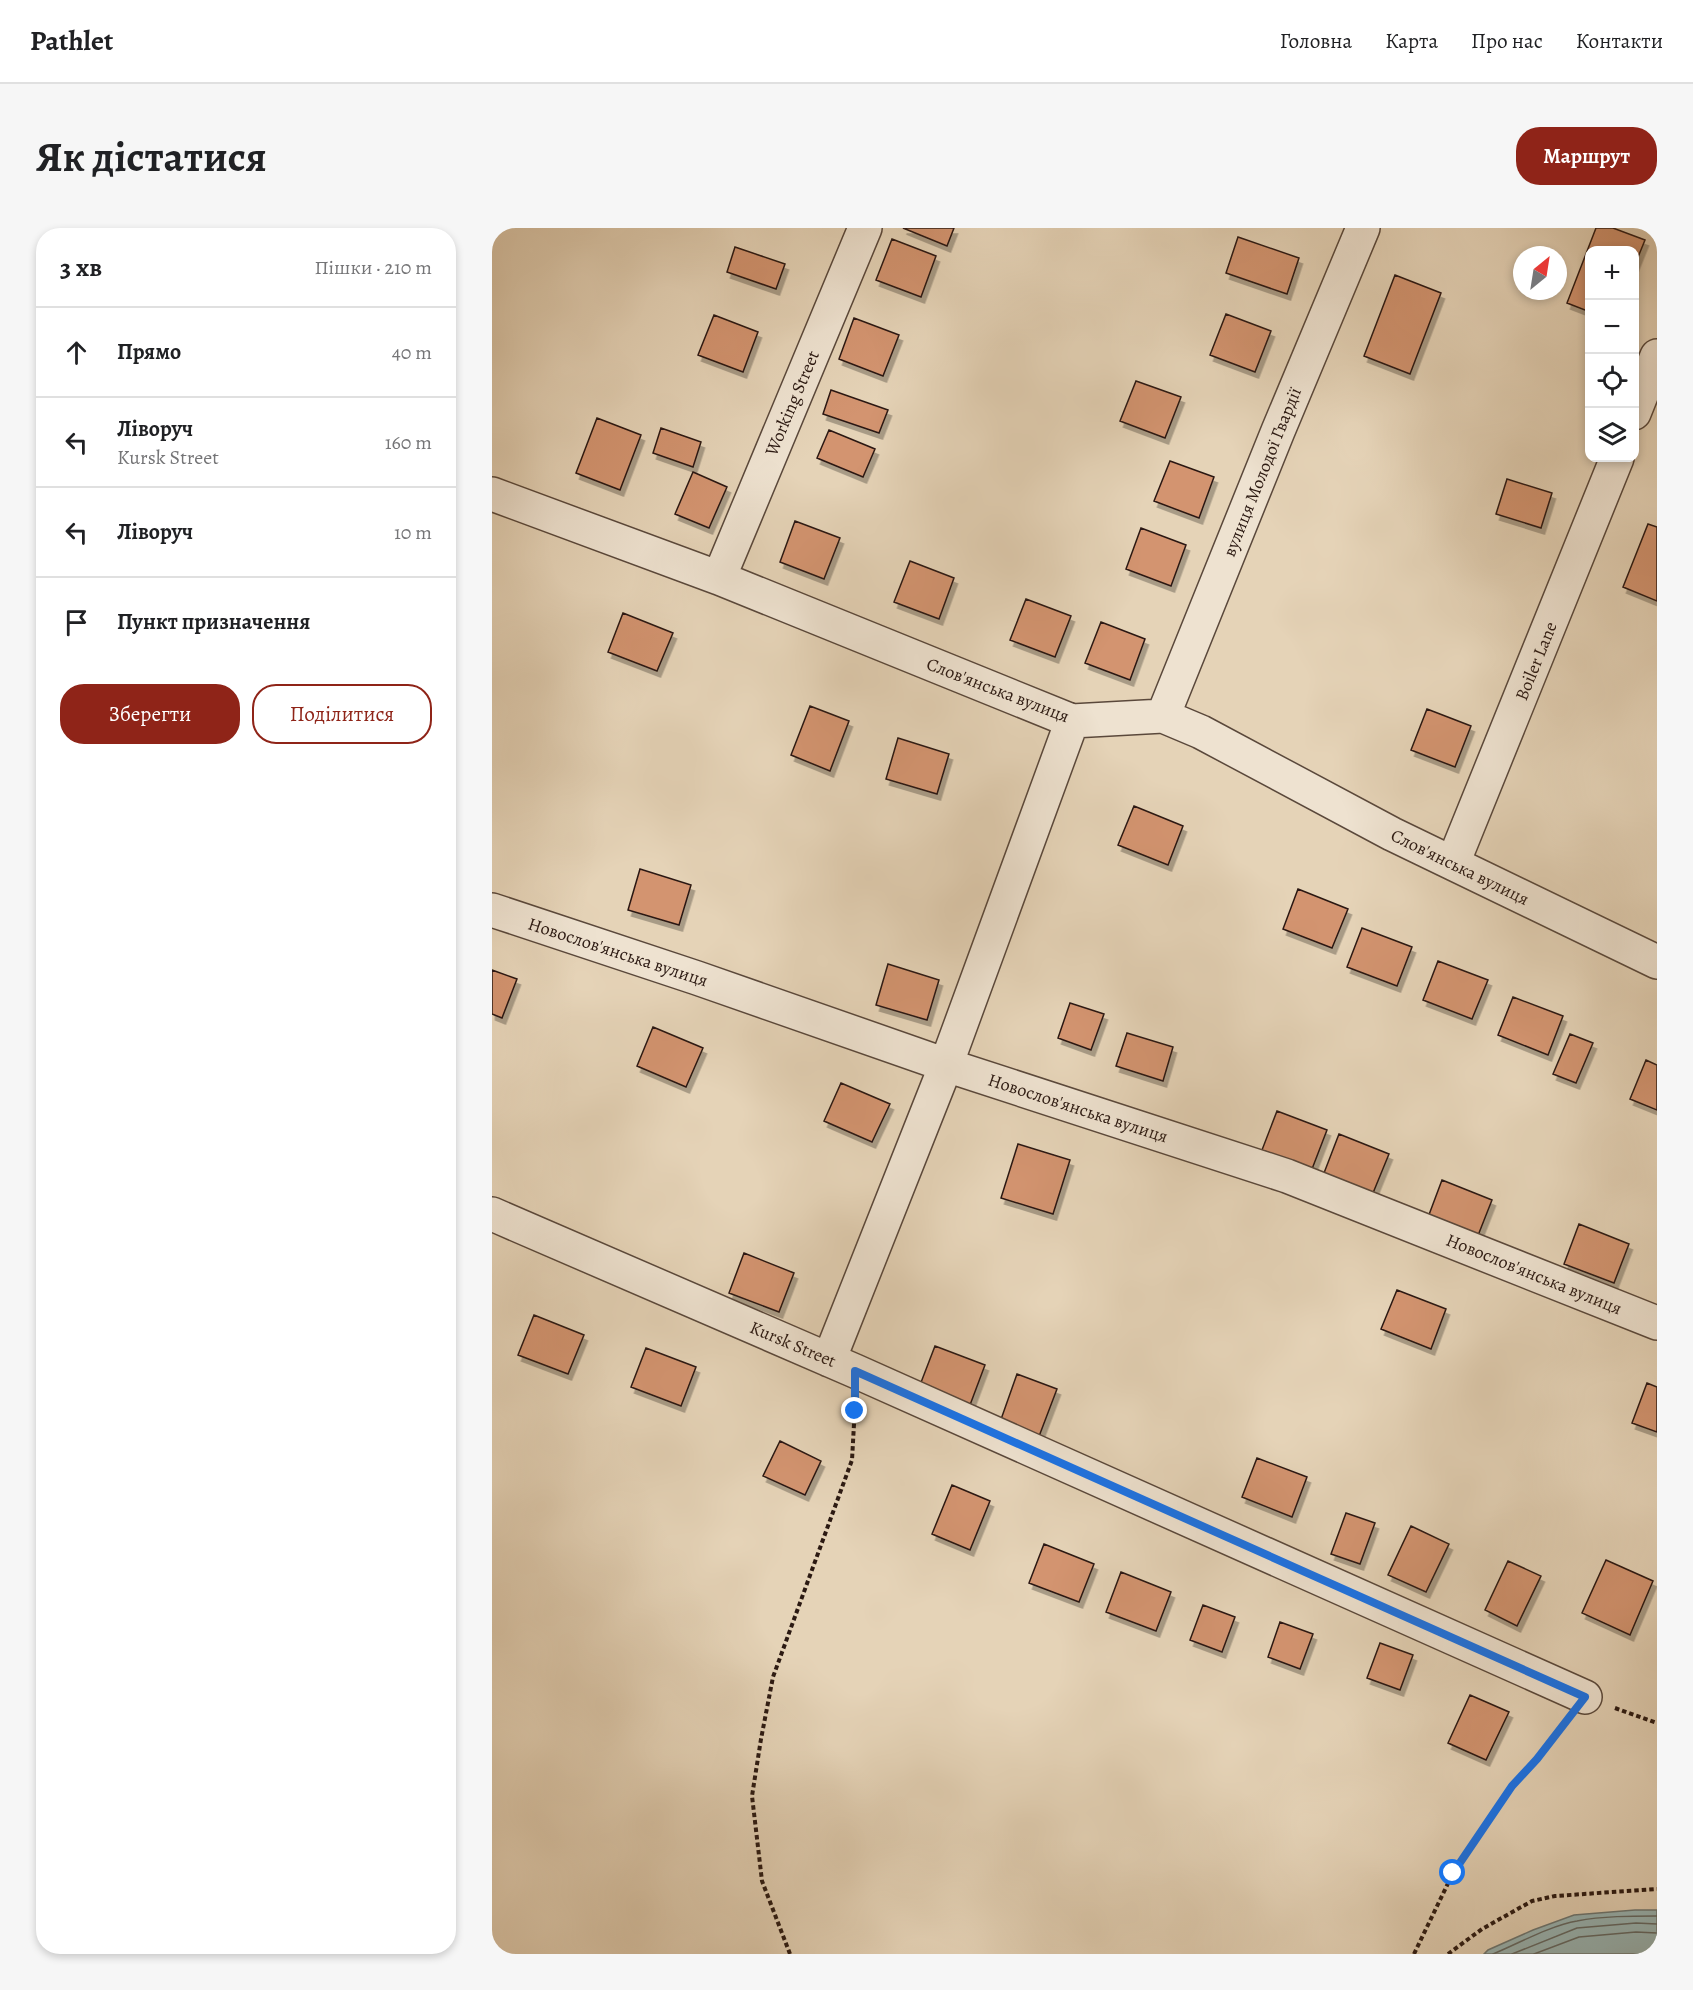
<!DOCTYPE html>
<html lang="uk">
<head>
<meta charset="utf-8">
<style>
	body { margin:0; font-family:Alegreya,serif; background:#f6f6f6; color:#202124 }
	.controls { position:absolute; right:18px; top:18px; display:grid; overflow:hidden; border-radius:12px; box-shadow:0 3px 9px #0003 }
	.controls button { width:54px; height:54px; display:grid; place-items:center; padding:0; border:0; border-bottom:2px solid #e0e0e0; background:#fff; color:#202124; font:30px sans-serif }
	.compass { position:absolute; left:1021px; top:18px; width:54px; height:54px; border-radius:50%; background:#fff; box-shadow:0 3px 9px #0003; rotate:30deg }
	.stop { position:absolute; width:18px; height:18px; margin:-14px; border:4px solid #1a73e8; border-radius:50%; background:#fff }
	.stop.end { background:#1a73e8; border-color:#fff; box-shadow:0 2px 6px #0008 }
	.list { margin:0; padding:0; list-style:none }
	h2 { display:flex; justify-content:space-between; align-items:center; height:78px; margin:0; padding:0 24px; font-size:26px }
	h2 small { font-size:20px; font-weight:400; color:#757577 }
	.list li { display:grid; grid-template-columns:39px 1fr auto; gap:18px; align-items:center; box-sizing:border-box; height:90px; padding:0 24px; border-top:2px solid #e0e0e0 }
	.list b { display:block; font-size:22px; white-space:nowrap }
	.list p { margin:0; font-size:20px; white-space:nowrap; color:#757577 }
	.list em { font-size:20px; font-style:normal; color:#757577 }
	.actions { display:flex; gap:12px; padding:18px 24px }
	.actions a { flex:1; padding:14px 0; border:2px solid #8f2418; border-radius:24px; text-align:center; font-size:21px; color:#8f2418 }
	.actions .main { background:#8f2418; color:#fff }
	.icon { flex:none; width:33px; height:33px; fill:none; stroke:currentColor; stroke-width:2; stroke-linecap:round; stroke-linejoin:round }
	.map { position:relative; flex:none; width:1165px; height:1726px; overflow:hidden; border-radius:24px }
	header { display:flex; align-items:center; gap:36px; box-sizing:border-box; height:84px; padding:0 30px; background:#fff; border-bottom:2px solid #e0e0e0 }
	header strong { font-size:28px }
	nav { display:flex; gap:33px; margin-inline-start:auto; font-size:21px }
	.intro { display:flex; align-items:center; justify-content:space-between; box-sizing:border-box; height:144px; padding:0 36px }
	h1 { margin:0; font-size:42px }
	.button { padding:15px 27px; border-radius:24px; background:#8f2418; color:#fff; font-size:21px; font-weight:700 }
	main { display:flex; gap:36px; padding:0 36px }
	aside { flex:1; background:#fff; border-radius:24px; box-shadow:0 3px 9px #0003 }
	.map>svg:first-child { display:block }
</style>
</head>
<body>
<header>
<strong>Pathlet</strong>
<nav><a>Головна</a><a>Карта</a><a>Про нас</a><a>Контакти</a></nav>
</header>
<div class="intro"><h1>Як дістатися</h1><a class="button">Маршрут</a></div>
<main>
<aside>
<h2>3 хв<small>Пішки · 210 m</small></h2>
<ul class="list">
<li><svg class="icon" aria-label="ahead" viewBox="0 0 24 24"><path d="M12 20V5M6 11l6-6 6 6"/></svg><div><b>Прямо</b></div><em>40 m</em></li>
<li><svg class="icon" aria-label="left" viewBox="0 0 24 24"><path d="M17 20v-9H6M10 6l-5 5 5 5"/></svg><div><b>Ліворуч</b><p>Kursk Street</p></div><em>160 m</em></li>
<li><svg class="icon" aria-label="left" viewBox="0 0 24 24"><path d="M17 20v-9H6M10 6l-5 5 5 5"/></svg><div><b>Ліворуч</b></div><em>10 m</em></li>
<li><svg class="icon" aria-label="arrive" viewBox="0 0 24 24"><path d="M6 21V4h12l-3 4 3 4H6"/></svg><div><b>Пункт призначення</b></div></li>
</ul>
<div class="actions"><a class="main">Зберегти</a><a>Поділитися</a></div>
</aside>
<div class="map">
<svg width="1165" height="1726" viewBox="0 0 1165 1726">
	<defs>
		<filter id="shadow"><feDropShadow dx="3.5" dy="6" stdDeviation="0" flood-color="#0004"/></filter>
	</defs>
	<rect width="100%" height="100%" fill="#e5d3b7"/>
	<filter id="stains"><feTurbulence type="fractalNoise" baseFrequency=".00333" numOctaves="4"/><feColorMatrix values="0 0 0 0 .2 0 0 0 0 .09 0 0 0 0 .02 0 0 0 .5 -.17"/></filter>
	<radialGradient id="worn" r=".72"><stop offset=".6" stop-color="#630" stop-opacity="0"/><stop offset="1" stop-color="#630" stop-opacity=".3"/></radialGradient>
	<path fill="#98b6b6" stroke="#6c7774" stroke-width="1.5" d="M1143,1682H1165V1726H992L996,1722L1041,1702L1082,1687Z"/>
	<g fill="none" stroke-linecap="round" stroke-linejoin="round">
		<path stroke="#626864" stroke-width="1.5" d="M1001,1726C1025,1716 1060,1697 1085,1693C1111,1688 1139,1688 1165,1688
			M1020,1726L1085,1700L1144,1695L1165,1696
			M1042,1726L1087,1709L1144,1704L1165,1705"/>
	</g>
	<path fill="#d39470" stroke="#2b1912" stroke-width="1.5" filter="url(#shadow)" d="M411,0H462L455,18Z
		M1104,0H1121L1153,12L1142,39V22H1098V84L1075,75Z
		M746,9L807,30L795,66L734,45Z
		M400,11L444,28L429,69L384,52Z
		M243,19L293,36L284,61L235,44Z
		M903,47L949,65L918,146L872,128Z
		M734,86L779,103L763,144L718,127Z
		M222,87L266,104L251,144L206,127Z
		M362,90L407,107L391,148L347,131Z
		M644,153L689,169L673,210L628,193Z
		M339,162L396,182L387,205L331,186Z
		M105,190L149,207L128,262L84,245Z
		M169,200L209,214L201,239L161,225Z
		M337,202L383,221L371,249L325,230Z
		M678,233L722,249L707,290L662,273Z
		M201,244L235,259L217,300L183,286Z
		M1015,251L1060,265L1049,300L1004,286Z
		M303,293L348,310L332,351L288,334Z
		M1156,296L1165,299V373L1131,359Z
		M649,300L694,317L679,358L634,341Z
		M418,333L462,350L447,391L402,374Z
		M534,371L579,388L563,429L518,412Z
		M131,385L181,405L165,443L116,424Z
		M609,394L653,411L638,452L593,435Z
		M318,478L357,493L338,543L299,527Z
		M935,481L979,498L963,539L919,522Z
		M406,510L457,526L445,566L394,551Z
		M642,578L691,598L676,637L626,617Z
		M148,641L199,657L187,697L136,682Z
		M806,661L856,681L840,720L791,701Z
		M870,700L920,719L905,758L855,739Z
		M946,733L996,752L980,791L931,772Z
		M396,736L447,752L435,792L384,777Z
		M0,742L25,751L10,790L0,786Z
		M1021,769L1071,788L1056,827L1006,807Z
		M578,775L612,786L599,822L566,810Z
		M161,799L211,820L194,859L145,838Z
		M635,805L681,819L671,853L624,838Z
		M1078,806L1101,815L1084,855L1061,846Z
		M1154,832L1165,837V882L1138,871Z
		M349,855L398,876L380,914L332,893Z
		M785,883L835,902L820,941L770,922Z
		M847,906L897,926L881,965L832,945Z
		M526,916L578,932L561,986L509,970Z
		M950,952L1000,972L985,1010L935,992Z
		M1087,996L1137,1016L1122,1055L1072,1036Z
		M252,1025L302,1045L287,1084L237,1065Z
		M905,1062L954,1081L939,1121L889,1101Z
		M42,1087L92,1107L76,1146L26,1127Z
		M443,1118L493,1137L478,1177L428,1157Z
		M154,1120L204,1139L189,1178L139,1159Z
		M525,1146L565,1161L546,1211L507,1197Z
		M1155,1155L1165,1159V1204L1140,1195Z
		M288,1213L329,1233L313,1267L271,1248Z
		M765,1230L815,1249L800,1289L750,1269Z
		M460,1257L498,1273L478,1322L440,1306Z
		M854,1285L883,1295L868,1336L839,1326Z
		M919,1298L957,1316L934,1364L896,1347Z
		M552,1316L602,1336L587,1374L537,1355Z
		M1114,1332L1161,1353L1138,1407L1090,1385Z
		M1016,1333L1049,1348L1025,1398L993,1382Z
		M629,1344L679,1364L664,1403L614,1384Z
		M711,1377L743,1389L730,1424L698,1412Z
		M788,1394L821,1406L808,1441L776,1429Z
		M888,1415L921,1427L908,1462L875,1450Z
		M978,1467L1017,1484L994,1532L956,1515Z"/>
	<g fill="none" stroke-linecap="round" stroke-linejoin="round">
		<defs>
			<path id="minor" d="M1142,185L1165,128
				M0,266L227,350L580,493L671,488L709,504L900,606L1165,734
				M227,350L373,0
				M671,488L786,203L871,0
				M961,635L1125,230
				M0,682L205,750L454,837L795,948L1165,1095
				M0,986L363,1143L1093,1469
				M337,1132L454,837L580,493"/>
		</defs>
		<use href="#minor" stroke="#5a483b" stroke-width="36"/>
		<path stroke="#2b1912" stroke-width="4" stroke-dasharray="4.5 3" stroke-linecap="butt" d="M1123,1480L1165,1495
			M298,1726L270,1653L260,1568L269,1511L281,1449L360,1232L363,1178
			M922,1726L961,1645L1020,1558L1045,1531L1072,1494
			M956,1726L990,1701L1040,1673L1063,1668L1165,1661"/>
		<use href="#minor" stroke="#eee2d0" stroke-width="33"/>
	</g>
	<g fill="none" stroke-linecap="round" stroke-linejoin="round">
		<path stroke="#1a73e8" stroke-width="8" d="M363,1183V1143L1093,1469L1045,1531L1020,1558L961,1645"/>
	</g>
	<g text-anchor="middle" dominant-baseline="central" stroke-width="4.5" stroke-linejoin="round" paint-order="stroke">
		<g font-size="18" fill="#2b1912" stroke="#eee2d0">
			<text transform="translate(300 175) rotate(-67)">Working Street</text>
			<text transform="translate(770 244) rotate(-68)">вулиця Молодої Гвардії</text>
			<text transform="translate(1044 433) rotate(-68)">Boiler Lane</text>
			<text transform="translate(506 462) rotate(21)">Слов'янська вулиця</text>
			<text transform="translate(968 639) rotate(26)">Слов'янська вулиця</text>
			<text transform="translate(126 724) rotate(18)">Новослов'янська вулиця</text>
			<text transform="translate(586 880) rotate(18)">Новослов'янська вулиця</text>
			<text transform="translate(1042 1046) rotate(22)">Новослов'янська вулиця</text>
			<text transform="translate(301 1116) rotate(23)">Kursk Street</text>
		</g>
	</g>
	<rect width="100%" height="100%" filter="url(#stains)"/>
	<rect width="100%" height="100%" fill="url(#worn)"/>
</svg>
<div class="controls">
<button>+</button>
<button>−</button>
<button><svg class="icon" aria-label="locate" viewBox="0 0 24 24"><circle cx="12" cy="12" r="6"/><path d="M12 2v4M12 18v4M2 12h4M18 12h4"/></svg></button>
<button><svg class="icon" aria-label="layers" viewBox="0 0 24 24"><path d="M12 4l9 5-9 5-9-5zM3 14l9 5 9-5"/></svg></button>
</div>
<svg class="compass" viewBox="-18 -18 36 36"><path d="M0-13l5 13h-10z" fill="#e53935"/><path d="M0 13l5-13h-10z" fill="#757577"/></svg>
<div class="stop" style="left:961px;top:1645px"></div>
<div class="stop end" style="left:363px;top:1183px"></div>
</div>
</main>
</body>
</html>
